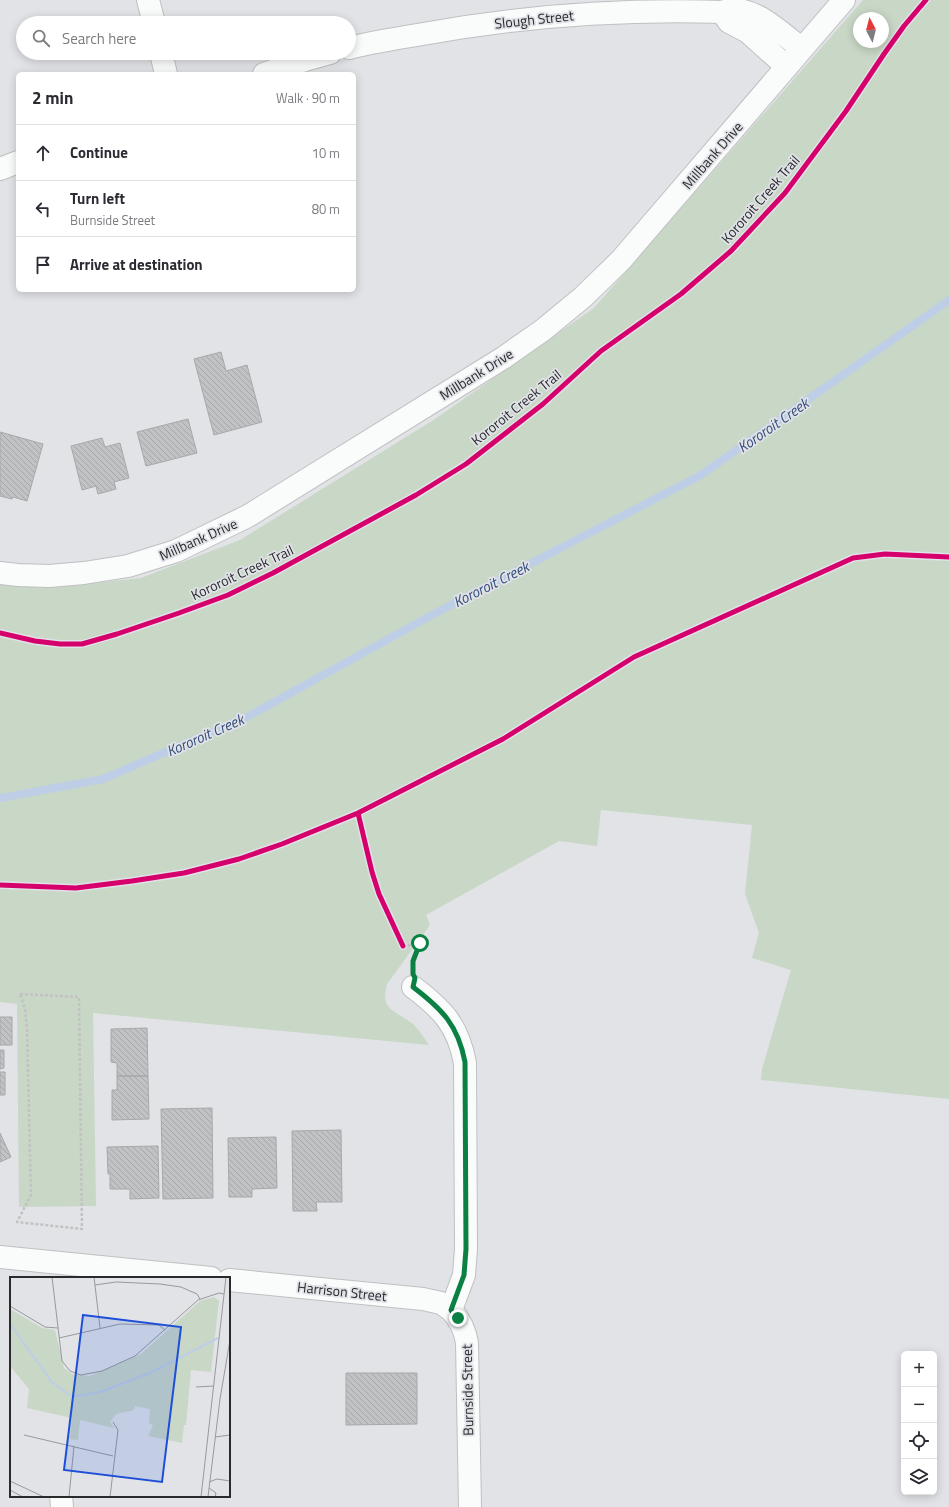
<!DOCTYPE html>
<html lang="en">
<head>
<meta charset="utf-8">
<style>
	body { margin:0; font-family:"Titillium Web",sans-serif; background:#f7f7f7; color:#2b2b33 }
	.controls { position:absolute; right:12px; bottom:12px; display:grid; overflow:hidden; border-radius:6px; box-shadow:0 2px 10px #0003 }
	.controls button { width:36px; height:36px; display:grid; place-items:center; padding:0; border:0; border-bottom:1px solid #e1e1e2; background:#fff; color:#2b2b33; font:20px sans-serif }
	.compass { position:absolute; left:853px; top:12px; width:36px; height:36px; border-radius:50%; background:#fff; box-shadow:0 2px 10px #0003; rotate:353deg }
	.stop { position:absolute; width:12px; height:12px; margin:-9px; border:3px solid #0b8043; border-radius:50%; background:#fff }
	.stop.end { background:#0b8043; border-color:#fff; box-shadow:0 1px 4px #0008 }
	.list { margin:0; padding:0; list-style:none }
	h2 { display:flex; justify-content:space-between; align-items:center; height:52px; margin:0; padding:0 16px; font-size:17px }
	h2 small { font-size:13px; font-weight:400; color:#7c7c81 }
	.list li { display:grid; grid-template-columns:26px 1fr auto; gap:12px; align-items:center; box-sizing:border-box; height:56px; padding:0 16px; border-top:1px solid #e1e1e2 }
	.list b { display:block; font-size:15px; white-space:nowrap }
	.list p { margin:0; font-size:13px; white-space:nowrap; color:#7c7c81 }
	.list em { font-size:13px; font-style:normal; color:#7c7c81 }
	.icon { flex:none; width:22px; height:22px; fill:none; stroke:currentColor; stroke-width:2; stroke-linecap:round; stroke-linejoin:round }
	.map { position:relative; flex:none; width:949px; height:1507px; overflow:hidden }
	.search { position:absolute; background:#fff; box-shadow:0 2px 10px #0003; left:16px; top:16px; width:340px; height:44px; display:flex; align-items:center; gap:10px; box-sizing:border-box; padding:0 14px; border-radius:22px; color:#7c7c81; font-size:15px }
	.panel { position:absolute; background:#fff; box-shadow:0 2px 10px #0003; left:16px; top:72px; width:340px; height:220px; border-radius:6px }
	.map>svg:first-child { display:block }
</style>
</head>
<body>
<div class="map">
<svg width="949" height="1507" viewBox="0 0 949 1507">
	<defs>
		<pattern id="building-back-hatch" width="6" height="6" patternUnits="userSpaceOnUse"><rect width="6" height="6" fill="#c1c2c4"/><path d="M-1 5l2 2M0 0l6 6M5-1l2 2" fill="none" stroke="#a6a7a9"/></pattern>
	</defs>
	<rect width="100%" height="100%" fill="#e1e3e6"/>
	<path fill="#c9d7c6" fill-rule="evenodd" d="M863,0H949V1099L761,1080L762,1069L791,970L752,958L759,933L745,894L752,825L601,810L597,846L559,841L426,915L430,925L387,984C379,1012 398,1011 414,1025C420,1031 424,1038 429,1045L93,1013L96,1206L19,1207L17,1004L0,1002V584L45,588L141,578L240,540L435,419L594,308ZM859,18H883V42H859Z"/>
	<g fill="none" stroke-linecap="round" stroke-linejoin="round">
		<path stroke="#bfcee7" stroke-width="8" d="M0,798L103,779L247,717L441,610L701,475L949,300"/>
	</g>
	<path fill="url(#building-back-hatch)" stroke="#a6a8aa" d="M221,352L226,371L247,365L262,422L214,435L194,359Z
		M188,419L197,453L146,466L137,432Z
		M0,432L43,444L27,501L13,497L12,499L0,496Z
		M102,438L105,447L120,443L129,478L114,482L116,489L98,494L96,486L82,490L71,446Z
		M0,1017H12V1045H0Z
		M147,1028L148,1076H117V1063L111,1062V1029Z
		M0,1050H4V1068L0,1069Z
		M0,1072H5V1095H0Z
		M117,1076H148L149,1119L112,1120V1090H117Z
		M212,1108L213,1198L163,1199L161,1109Z
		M341,1130L342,1202H316L317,1211H293L292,1131Z
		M0,1133L11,1157L0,1162Z
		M276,1137L277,1188L252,1189V1197H229L228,1138Z
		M158,1146L159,1198L130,1199V1189H110V1174H108L107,1147Z
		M346,1373H417V1424L346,1425Z"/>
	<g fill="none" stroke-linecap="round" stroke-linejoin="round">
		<defs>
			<path id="street" d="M148,0L154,23
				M722,12L729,22L748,32L787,67
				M349,48C373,42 398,38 423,34C522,16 622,9 722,12C750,1 781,33 802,49
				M161,53L166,74
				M264,74L305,60L330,53
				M0,169L18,162
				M0,573L18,575L49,576L84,573L128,566L176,551L248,516L503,358L543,330L583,297L621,260L844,0
				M413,987C442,1009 458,1025 465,1063L466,1249L464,1275L451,1310C460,1320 465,1329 467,1343L470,1507
				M0,1257L211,1278
				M229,1280L423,1299L441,1303L451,1310
				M61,1496L62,1507"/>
		</defs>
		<use href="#street" stroke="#bfc0c2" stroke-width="24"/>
		<path stroke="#c2c2c2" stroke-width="2.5" stroke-dasharray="3 2" stroke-linecap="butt" d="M403,946L411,945L416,940L419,943L413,963
			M20,994L79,997L82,1229L17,1222L31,1195L27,1028L25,1009Z"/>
		<use href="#street" stroke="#fafbfb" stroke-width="22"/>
		<defs>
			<path id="cycleway" d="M0,633L35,641L60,644H82L117,634L179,613L228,595L273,573L416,495L466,464L543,404L601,351L681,294L731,251L785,193L846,111L884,54L904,26L926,0
				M358,813L372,872L379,894L403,946
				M0,885L76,888L132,881L184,873L239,859L282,844L358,813L503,739L634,657L853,558L885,554L949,557"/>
		</defs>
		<use href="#cycleway" stroke="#e0e2e7" stroke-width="8"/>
		<use href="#cycleway" stroke="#d6006c" stroke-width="5"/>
	</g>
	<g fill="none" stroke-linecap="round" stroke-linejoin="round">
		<path stroke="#0b8043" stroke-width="5" d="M420,943L413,961V974L415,978L413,987C442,1009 458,1025 465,1062L466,1249L464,1275L451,1310L458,1318"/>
	</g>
	<g text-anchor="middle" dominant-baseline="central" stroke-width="3.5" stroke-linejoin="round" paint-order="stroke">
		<g font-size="14" fill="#292a2c" stroke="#e0e2e7">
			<text transform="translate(534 19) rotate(-6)">Slough Street</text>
			<text transform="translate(712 155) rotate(-49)">Millbank Drive</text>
			<text transform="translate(760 199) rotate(-49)">Kororoit Creek Trail</text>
			<text transform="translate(476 374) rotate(-32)">Millbank Drive</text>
			<text transform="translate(516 407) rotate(-39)">Kororoit Creek Trail</text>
			<text transform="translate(198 539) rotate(-24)">Millbank Drive</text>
			<text transform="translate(242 572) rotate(-25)">Kororoit Creek Trail</text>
			<text transform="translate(342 1291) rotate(6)">Harrison Street</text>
			<text transform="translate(467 1390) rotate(-91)">Burnside Street</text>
		</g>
		<g font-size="15" font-style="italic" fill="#344e7c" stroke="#e0e2e7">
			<text transform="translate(773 425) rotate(-35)">Kororoit Creek</text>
			<text transform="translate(491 584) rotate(-27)">Kororoit Creek</text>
			<text transform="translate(205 735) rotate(-24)">Kororoit Creek</text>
		</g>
	</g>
	<g transform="translate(10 1277)">
		<rect width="220" height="220" fill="#e1e3e6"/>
		<path d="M204,20L209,24L201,95L181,93L176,148H174L172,166L138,159L143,148L139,146L140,132L125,129L124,133L106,137L100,145L104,151L70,143L68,163L60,162L62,141L17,131L19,112L0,89V32L32,51L45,53L54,91L62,97L80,99L131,77L190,24Z" fill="#c9d7c6"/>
		<path fill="none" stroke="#bfcee7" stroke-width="2" d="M0,47L42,105L62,120L90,115L140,96L208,61"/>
		<path fill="none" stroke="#97999c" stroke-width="1" d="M42,0L52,84L60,94L71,98L92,94L125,79L188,23L209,16L214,17M84,0L90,51M85,8L106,5L150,7L171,10L187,17L190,22M0,29L35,50L48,51M49,61L110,47L149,48L155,53M186,110L203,109M14,158L103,179M205,160L220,158M0,204L34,220M199,205L207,202L220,204M199,211L206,216L205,220M0,213L13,220M59,220L64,169M100,220L108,153L103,145M191,220L216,0M198,220L210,122L220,63"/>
		<path fill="#1d4ed8" fill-opacity="0.15" stroke="#1d4ed8" stroke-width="2" d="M73,38L171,50L152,205L54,193Z"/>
		<rect width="220" height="220" fill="none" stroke="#292a2c" stroke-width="2"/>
	</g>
</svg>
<div class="controls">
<button>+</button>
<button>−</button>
<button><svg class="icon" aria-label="locate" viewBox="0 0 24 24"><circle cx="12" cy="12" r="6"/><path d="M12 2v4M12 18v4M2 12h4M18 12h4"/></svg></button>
<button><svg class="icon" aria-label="layers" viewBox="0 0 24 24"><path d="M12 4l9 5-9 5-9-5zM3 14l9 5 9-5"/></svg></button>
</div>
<svg class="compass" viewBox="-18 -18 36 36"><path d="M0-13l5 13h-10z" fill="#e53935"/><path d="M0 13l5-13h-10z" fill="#7c7c81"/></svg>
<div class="stop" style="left:420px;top:943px"></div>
<div class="stop end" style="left:458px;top:1318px"></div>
<div class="search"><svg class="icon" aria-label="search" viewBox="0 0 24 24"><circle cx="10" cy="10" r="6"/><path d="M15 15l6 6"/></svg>Search here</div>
<section class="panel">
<h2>2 min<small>Walk · 90 m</small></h2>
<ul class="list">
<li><svg class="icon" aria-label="ahead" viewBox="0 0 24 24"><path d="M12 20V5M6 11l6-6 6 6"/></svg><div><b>Continue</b></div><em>10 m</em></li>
<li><svg class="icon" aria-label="left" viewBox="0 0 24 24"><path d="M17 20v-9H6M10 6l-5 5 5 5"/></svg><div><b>Turn left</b><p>Burnside Street</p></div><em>80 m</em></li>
<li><svg class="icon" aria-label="arrive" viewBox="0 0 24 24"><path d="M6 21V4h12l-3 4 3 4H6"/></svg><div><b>Arrive at destination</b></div></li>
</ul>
</section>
</div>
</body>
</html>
